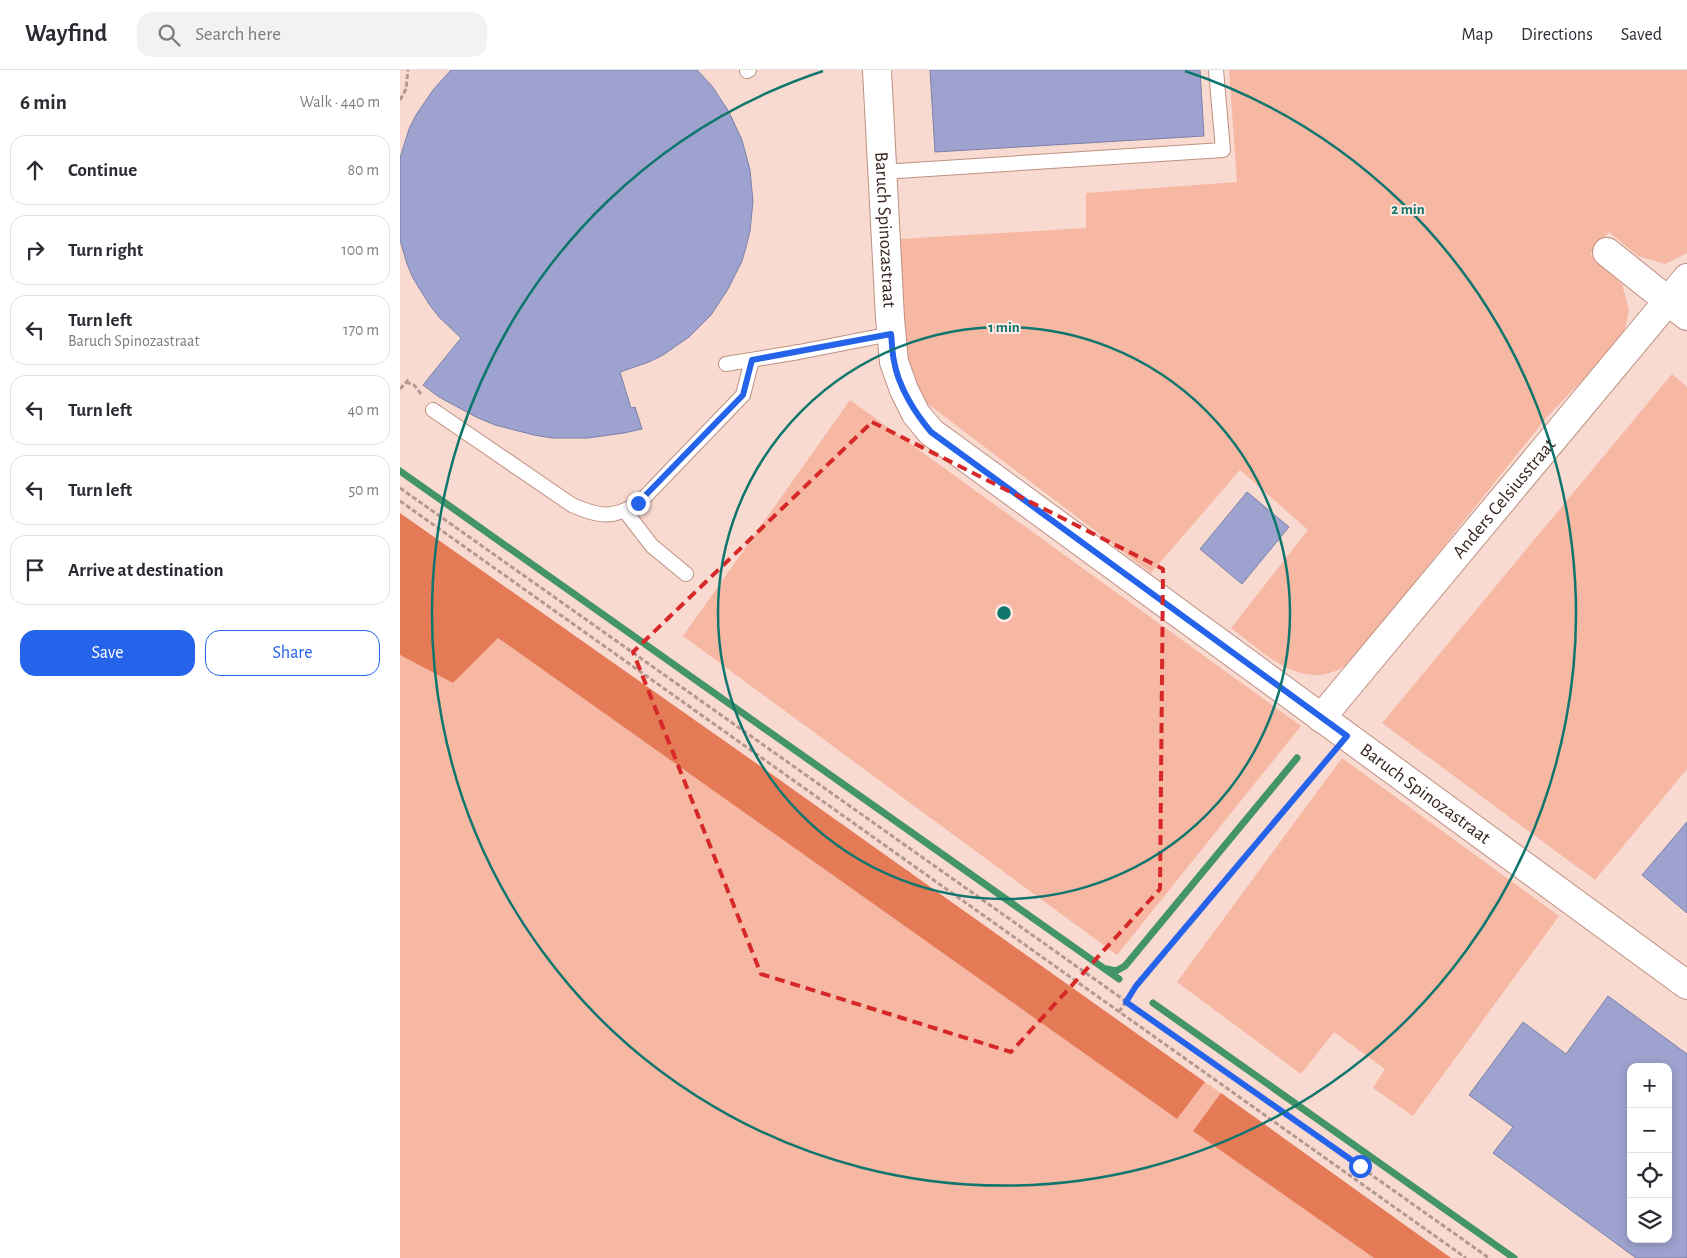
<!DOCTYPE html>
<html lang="en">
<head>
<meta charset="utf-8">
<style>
	body { margin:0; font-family:"Alegreya Sans",sans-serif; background:#f2f2f3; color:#2b2b33 }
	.controls { position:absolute; right:15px; bottom:15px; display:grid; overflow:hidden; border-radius:10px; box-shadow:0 2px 8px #0003 }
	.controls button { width:45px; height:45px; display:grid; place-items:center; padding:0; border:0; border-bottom:1px solid #e1e1e2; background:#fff; color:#2b2b33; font:25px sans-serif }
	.stop { position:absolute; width:15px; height:15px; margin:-11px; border:4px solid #2563eb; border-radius:50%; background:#fff }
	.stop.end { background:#2563eb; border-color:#fff; box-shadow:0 1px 5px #0008 }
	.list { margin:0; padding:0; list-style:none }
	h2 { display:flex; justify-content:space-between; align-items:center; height:65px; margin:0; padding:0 20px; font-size:21px }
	h2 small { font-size:16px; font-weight:400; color:#7c7c81 }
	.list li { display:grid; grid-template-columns:32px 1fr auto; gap:15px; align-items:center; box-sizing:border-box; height:70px; margin:0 10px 10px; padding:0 10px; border:1px solid #e1e1e2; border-radius:15px }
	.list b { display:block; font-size:19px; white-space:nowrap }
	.list p { margin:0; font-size:16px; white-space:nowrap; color:#7c7c81 }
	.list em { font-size:16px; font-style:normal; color:#7c7c81 }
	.actions { display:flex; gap:10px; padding:15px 20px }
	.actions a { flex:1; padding:11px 0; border:1px solid #2563eb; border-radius:15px; text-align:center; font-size:18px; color:#2563eb }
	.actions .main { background:#2563eb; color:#fff }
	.icon { flex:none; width:28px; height:28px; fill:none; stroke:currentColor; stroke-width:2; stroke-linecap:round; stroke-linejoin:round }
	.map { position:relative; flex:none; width:1287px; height:1188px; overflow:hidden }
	header { display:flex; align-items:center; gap:30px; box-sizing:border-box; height:70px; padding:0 25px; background:#fff; border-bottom:1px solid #e1e1e2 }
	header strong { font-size:24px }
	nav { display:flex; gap:28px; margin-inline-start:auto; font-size:18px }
	.search { width:350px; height:45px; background:#f2f2f3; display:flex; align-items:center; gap:12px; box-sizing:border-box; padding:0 18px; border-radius:15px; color:#7c7c81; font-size:19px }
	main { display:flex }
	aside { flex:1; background:#fff }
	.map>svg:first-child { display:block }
</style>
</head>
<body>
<header>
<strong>Wayfind</strong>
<div class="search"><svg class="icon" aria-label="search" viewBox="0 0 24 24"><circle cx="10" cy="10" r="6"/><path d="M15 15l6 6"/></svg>Search here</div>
<nav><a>Map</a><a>Directions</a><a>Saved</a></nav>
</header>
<main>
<aside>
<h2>6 min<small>Walk · 440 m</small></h2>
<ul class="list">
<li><svg class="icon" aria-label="ahead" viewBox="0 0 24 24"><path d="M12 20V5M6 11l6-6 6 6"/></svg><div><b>Continue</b></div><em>80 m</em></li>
<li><svg class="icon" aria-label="right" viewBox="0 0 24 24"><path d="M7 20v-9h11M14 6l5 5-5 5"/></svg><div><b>Turn right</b></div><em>100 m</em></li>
<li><svg class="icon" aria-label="left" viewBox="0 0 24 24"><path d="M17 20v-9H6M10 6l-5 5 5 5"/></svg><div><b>Turn left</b><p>Baruch Spinozastraat</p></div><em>170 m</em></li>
<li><svg class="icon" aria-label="left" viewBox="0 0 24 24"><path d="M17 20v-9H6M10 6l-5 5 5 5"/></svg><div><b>Turn left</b></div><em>40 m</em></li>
<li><svg class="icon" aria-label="left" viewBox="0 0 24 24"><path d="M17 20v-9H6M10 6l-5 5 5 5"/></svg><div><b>Turn left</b></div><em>50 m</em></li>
<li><svg class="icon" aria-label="arrive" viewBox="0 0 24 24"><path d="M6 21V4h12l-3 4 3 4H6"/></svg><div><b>Arrive at destination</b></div></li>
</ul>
<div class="actions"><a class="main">Save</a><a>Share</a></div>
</aside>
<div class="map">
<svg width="1287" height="1188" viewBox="0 0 1287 1188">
	<rect width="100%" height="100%" fill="#f9dad0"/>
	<path fill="#f6b7a3" d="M829,0H1287V183L1265,194L1238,186L1209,162L1190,184L1222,214L1229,240L1223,268L1147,347L951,592C945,596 937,601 930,603C892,614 860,579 831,558L908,460L840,400L751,503L524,331L502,278L500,169L686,158V123L837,112Z
		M1272,304L1287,317V699L1195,810L982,653Z
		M450,330L901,656L717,885L283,566Z
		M98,568L777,1049L805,1012L821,1023L794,1061L974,1188H0V585L53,613Z
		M942,688L1159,846L1013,1046L973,1018L985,999L934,962L901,1004L777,912Z"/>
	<path fill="#e57a57" d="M0,443L363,698L805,1012L777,1049L98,568L53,613L0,585Z
		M821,1023L1051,1188H974L793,1061Z"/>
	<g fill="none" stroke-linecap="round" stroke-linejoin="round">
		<path stroke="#439568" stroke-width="7" d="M0,401L719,909
			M707,899L716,901L725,896L730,890L897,688
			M753,933L1114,1188"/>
	</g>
	<path fill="#9da3ce" stroke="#7a80a8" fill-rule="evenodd" d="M51,0H297L312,16L329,42L342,70L350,100L353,131L350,161L346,177L342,191L328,219L311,245L289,267L263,285L249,292L220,302L231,338L235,337L242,359L224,363L188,368H152L134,365L95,355L76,347L39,327L23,315L61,268L39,247L29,234L13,208L7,194L0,170V88L9,59L16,45L33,20Z
		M530,0H800L804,66L535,82Z
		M847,422L889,457L842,514L800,479Z
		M1287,752V843L1242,805Z
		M1208,926L1287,984V1188H1236L1093,1083L1113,1057L1069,1025L1123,952L1166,984ZM1231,997H1268V1169H1231Z"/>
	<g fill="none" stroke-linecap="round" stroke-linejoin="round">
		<defs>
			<path id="service" d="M347,1L349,0
				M482,102L823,80L816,0
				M326,294L399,282L491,264
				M33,340L172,435C199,447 213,449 239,433L343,325L352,290
				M225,441L252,476L286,504"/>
			<g id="minor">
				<path id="s1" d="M477,0L490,248L494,292L504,320L516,344L531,362L1287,915"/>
				<path d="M1207,182L1287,246"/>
				<path id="s2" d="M921,648L1287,208"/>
			</g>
		</defs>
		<use href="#service" stroke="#bf9081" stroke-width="16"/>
		<use href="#minor" stroke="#bf9081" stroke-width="30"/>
		<path stroke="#b49991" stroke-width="3" stroke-dasharray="5 2.5" stroke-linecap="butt" d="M0,30L6,19L8,0
			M6,312L14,315L22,325
			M0,319L9,309
			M0,418L1089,1188
			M0,431L1066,1188
			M719,942L736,916L930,686"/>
		<use href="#service" stroke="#fff" stroke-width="14"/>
		<use href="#minor" stroke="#fff" stroke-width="28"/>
	</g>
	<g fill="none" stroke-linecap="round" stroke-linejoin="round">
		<path stroke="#2563eb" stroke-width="6" d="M238,433L343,325L352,290L491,264C492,272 492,282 494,291C498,316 515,343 531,362L947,666L736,916L726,932L960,1096"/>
	</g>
	<path fill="none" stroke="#d62828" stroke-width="4" stroke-dasharray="10 6" stroke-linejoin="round" d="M472,352L763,499L760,819L611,982L361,904L233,582Z"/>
	<g fill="none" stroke="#0f766e" stroke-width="2.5">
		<circle cx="604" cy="543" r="286"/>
		<path d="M785 1A572 572 0 1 1 423 1"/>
	</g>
	<g text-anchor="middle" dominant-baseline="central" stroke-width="4" stroke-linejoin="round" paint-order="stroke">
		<g font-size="19" fill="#392620" stroke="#ffeae3">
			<text stroke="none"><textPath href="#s1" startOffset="160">Baruch Spinozastraat</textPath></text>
			<text stroke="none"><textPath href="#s2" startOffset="286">Anders Celsiusstraat</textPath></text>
			<text stroke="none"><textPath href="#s1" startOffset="985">Baruch Spinozastraat</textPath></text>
		</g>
	</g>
	<circle cx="604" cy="543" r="8" fill="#0f766e" stroke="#ffeae3" stroke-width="2.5"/>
	<g font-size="15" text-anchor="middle" font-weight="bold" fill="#0f766e" stroke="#ffeae3" stroke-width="4" stroke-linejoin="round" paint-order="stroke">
		<text x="1008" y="144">2 min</text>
		<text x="604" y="262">1 min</text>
	</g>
</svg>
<div class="controls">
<button>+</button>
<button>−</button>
<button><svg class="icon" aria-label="locate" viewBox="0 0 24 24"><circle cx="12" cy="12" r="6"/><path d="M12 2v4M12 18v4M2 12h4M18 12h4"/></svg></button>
<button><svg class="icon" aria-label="layers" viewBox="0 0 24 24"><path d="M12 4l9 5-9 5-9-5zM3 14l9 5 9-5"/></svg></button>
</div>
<div class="stop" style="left:960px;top:1096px"></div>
<div class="stop end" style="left:238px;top:433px"></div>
</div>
</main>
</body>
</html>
